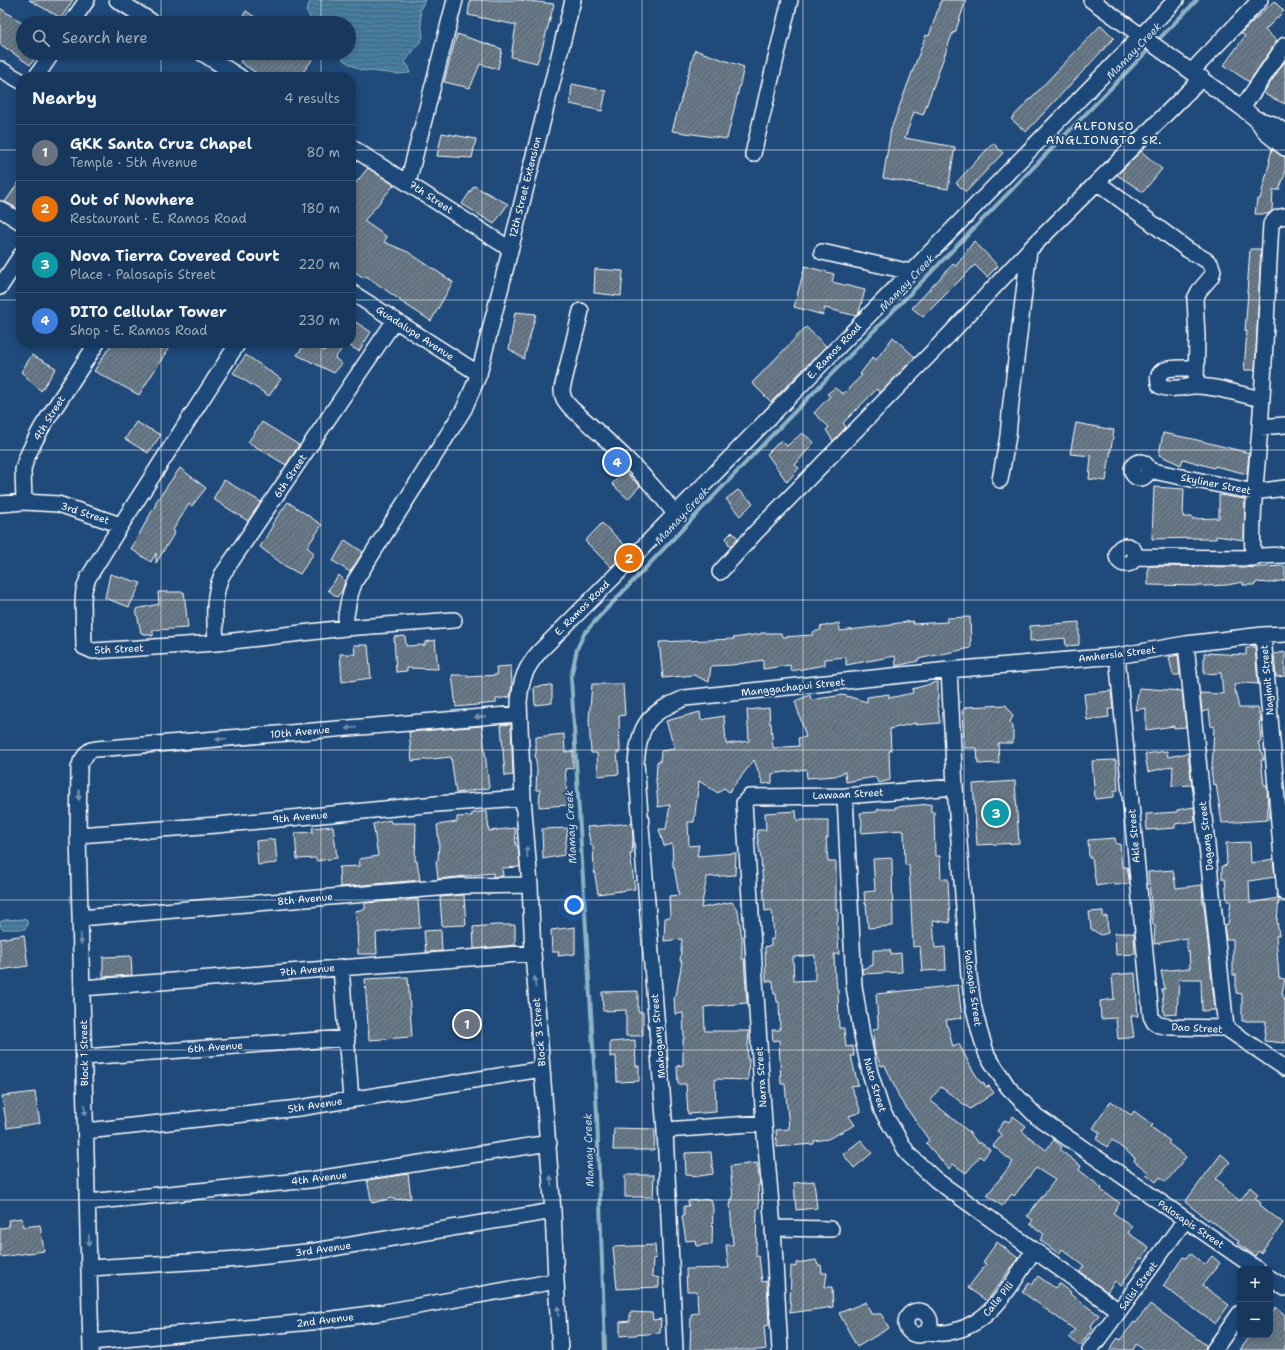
<!DOCTYPE html>
<html lang="en">
<head>
<meta charset="utf-8">
<style>
	body { margin:0; font-family:"Shantell Sans",sans-serif; background:#244365; color:#f1f3f6 }
	.controls { position:absolute; right:12px; bottom:12px; display:grid; overflow:hidden; border-radius:8px; box-shadow:0 2px 6px #0003 }
	.controls button { width:36px; height:36px; display:grid; place-items:center; padding:0; border:0; border-bottom:1px solid #365272; background:#17385c; color:#f1f3f6; font:20px sans-serif }
	.you { position:absolute; left:574px; top:905px; width:14px; height:14px; margin:-10px; border:3px solid #fff; border-radius:50%; background:#1a73e8; box-shadow:0 0 0 6px #1a73e833 }
	.badge { display:grid; place-items:center; width:26px; height:26px; border-radius:50%; background:#90b9f0; color:#fff; font-size:13px; font-weight:700 }
	.pin { position:absolute; translate:-50% -50%; border:2px solid #fff; box-shadow:0 1px 4px #0006 }
	.list { margin:0; padding:0; list-style:none }
	h2 { display:flex; justify-content:space-between; align-items:center; height:52px; margin:0; padding:0 16px; font-size:17px }
	h2 small { font-size:13px; font-weight:400; color:#9eacbb }
	.list li { display:grid; grid-template-columns:26px 1fr auto; gap:12px; align-items:center; box-sizing:border-box; height:56px; padding:0 16px; border-top:1px solid #365272 }
	.list b { display:block; font-size:15px; white-space:nowrap }
	.list p { margin:0; font-size:13px; white-space:nowrap; color:#9eacbb }
	.list em { font-size:13px; font-style:normal; color:#9eacbb }
	.icon { flex:none; width:22px; height:22px; fill:none; stroke:currentColor; stroke-width:2; stroke-linecap:round; stroke-linejoin:round }
	.map { position:relative; flex:none; width:1285px; height:1350px; overflow:hidden }
	.search { position:absolute; background:#17385c; box-shadow:0 2px 6px #0003; left:16px; top:16px; width:340px; height:44px; display:flex; align-items:center; gap:10px; box-sizing:border-box; padding:0 14px; border-radius:22px; color:#9eacbb; font-size:15px }
	.panel { position:absolute; background:#17385c; box-shadow:0 2px 6px #0003; left:16px; top:72px; width:340px; height:276px; border-radius:16px }
	.map>svg:first-child { display:block }
</style>
</head>
<body>
<div class="map">
<svg width="1285" height="1350" viewBox="0 0 1285 1350">
	<defs>
		<pattern id="water-rules" width="6" height="5" patternUnits="userSpaceOnUse"><rect width="6" height="5" fill="#457e9f"/><path d="M0 2.5h6" fill="none" stroke="#486576"/></pattern>
		<pattern id="building-hatch" width="6" height="6" patternUnits="userSpaceOnUse"><rect width="6" height="6" fill="#677988"/><path d="M-1 1l2-2M0 6l6-6M5 7l2-2" fill="none" stroke="#5a626a"/></pattern>
	</defs>
	<rect width="100%" height="100%" fill="#1f4a7a"/>
	<filter id="ink" filterUnits="userSpaceOnUse"><feTurbulence type="fractalNoise" baseFrequency=".025" numOctaves="2"/><feDisplacementMap in="SourceGraphic" scale="8" xChannelSelector="R" yChannelSelector="G"/><feConvolveMatrix kernelMatrix="1 2 1 2 8 2 1 2 1" color-interpolation-filters="sRGB"/></filter>
	<g filter="url(#ink)">
		<path fill="url(#water-rules)" stroke="#8fb2c5" d="M311,0H425L420,10L423,38L405,62L409,67L410,73L397,74L360,70L343,60V53H349V23H313L306,10Z
			M25,919L27,921L28,925L25,929H2L0,925V922L4,920Z"/>
		<g fill="none" stroke-linecap="round" stroke-linejoin="round">
			<path stroke="#8fb2c5" stroke-width="4" d="M605,1350L597,1114L571,677L577,649L584,634L597,619L773,434L1197,0"/>
		</g>
		<path fill="url(#building-hatch)" stroke="#fff" fill-rule="evenodd" d="M29,0H73L61,18Z
			M470,0H520L554,4L543,45L537,63L511,57L516,25L468,15Z
			M941,0H966L955,33L953,32L923,115L914,112L905,138L955,147L948,189L883,178L891,129L926,35L929,36Z
			M1274,1L1284,11L1265,30L1277,41L1249,82L1224,65L1245,36L1241,33Z
			M0,8L23,24V53H39L30,65L0,44Z
			M246,11L264,23H239Z
			M1101,25L1114,38L1026,132L1011,119Z
			M457,34L502,49L498,69L480,64L470,88L444,82Z
			M695,50L744,67L727,139L672,131Z
			M246,53H304L313,59L299,77H262L240,62Z
			M1285,61V104L1266,95V94L1264,92Z
			M572,84L606,91L602,111L570,104Z
			M442,133L476,139L472,158L437,156Z
			M993,143L1003,153L966,192L956,183Z
			M1272,149L1280,155L1285,157V174L1279,190H1273L1272,211L1268,214H1255L1257,199H1260L1270,161H1269Z
			M1141,151L1162,169L1143,192L1117,175Z
			M368,168L394,185L364,221L387,237L384,242L408,252L453,282L431,321L400,301V300L366,276L364,278L351,269V189Z
			M21,179V210L5,202Z
			M474,186L508,204L494,224L462,204Z
			M974,241L998,266L987,277L975,265L923,317L912,308L953,264L956,266Z
			M1250,249H1261L1255,370H1244L1247,331H1245L1248,293H1247Z
			M805,266L834,274L832,282L865,290L859,312L856,316L825,308L823,315L794,307Z
			M595,269L623,271L621,296L594,293Z
			M515,312L536,314L524,359L509,349Z
			M351,319L371,332L359,351L351,347Z
			M806,327L826,346L771,402L752,383Z
			M893,337L915,357L880,393L877,389L843,423L846,427L833,441L826,430L829,427L814,413L830,396L827,394L835,388L843,394L862,375L860,374L873,357L876,360Z
			M112,343H172L139,395L94,371Z
			M306,343H314L324,351L329,343H346L335,358L342,364L334,373L297,355Z
			M32,355L56,368L41,391L21,372Z
			M246,355L281,379L269,396L233,373Z
			M136,422L161,435L148,453L125,439Z
			M262,422L299,445L286,465L248,442Z
			M1076,423L1114,430L1106,481L1089,479L1091,456L1070,454Z
			M802,433L814,442L795,465L799,468L787,482L767,454L781,440L787,446Z
			M1163,433L1193,439L1249,453L1247,474L1215,466L1214,468L1183,459L1181,465L1159,455Z
			M180,468L206,488L192,506L189,504L173,530L175,532L156,563V553L151,562L131,549L156,504L155,503Z
			M624,471L640,486L628,499L612,484Z
			M224,480L261,502L248,521L213,499Z
			M1154,487L1184,489L1183,517H1192V519L1219,518V495L1245,499L1244,540L1216,536V539H1199V538L1152,539Z
			M738,490L753,503L740,516L726,499Z
			M288,502L322,525L307,547L314,553L300,574L285,566L260,547L273,525L272,524Z
			M602,523L629,549L611,567L585,541Z
			M732,532L738,538L730,547L726,538Z
			M345,540L363,552L350,572L333,561Z
			M1148,566L1239,567V568L1285,566V580L1270,583L1256,582L1255,585H1243V582L1227,585L1205,586L1148,585Z
			M110,574L141,583L129,607L105,598Z
			M339,575L345,581L342,591L337,597L328,590Z
			M158,592H184L188,628L153,630V636L141,633L136,609L159,604Z
			M970,617L971,648L918,659V661L896,666L895,656L846,665V657L825,659V665L791,671L790,665L763,669V660L732,665L711,666L709,682L694,675L663,678L659,642L734,639L733,638L761,634V633H781L782,637L813,635V632L821,630L820,627L839,623L840,631L892,625V624L913,621V624L947,622V618Z
			M1079,622V645L1066,646L1065,638L1030,641V626Z
			M405,636L406,646L425,645V642L435,640L438,669L407,668V671L396,672L394,637Z
			M354,645H368L371,678L342,682L340,654H355Z
			M1255,647L1258,684L1245,683L1234,685L1239,708H1258L1261,722H1259L1261,742H1258L1264,760H1261L1264,785H1267L1268,820L1222,823L1216,784L1213,785L1211,769H1212L1214,726L1211,727L1209,710L1202,712L1200,693L1223,694L1221,673L1204,674V653L1246,655V648Z
			M1285,652V676L1276,677L1274,654Z
			M1178,655L1180,675H1173L1169,657Z
			M511,666L512,684L510,697L496,699V703L456,707L452,675H467V677L497,675L496,667Z
			M938,682V699L937,700L940,723L915,725L916,723L890,729L891,751H889L890,780L879,783L875,777L846,782L845,772L835,776L807,778L806,769L772,774V783L763,784L754,760L729,792L724,788L718,793L699,781L694,822H688L689,846L699,845L697,856L736,853L735,875L707,877L701,908L732,902L738,911L742,938V959H744L747,1003L704,1007L705,1031H749L747,1059H749L748,1080L715,1079L716,1112L688,1114L686,1084H678L677,1066L683,1065V1039H684L683,1013L675,1014L674,996H676L682,961H680L682,939L664,941L665,918L670,917L669,896L679,895L674,867H673L672,844L664,846L659,829H666L670,805L658,807L656,780L657,762H660L661,751L675,749L666,721L700,712L701,720L724,716L726,744L749,741L747,710L769,708L770,724L771,723L773,748L799,746L798,738L806,737L795,701L810,695L811,700L843,695L867,702V697L889,694V698L913,693L912,689Z
			M592,684H623L625,715L619,716L620,752H617L619,774L598,776L597,753H591L589,720Z
			M552,685V703L535,705L534,687Z
			M1139,688L1182,691L1186,727L1174,728V726L1146,730V708L1135,710Z
			M1111,691L1113,709H1108L1109,717L1087,720L1084,694Z
			M1006,705L1013,716L1010,722L1013,726V743H998L999,763L978,764L977,748H964L962,711L966,707Z
			M511,724L513,775L505,776L501,725Z
			M482,726L489,788L456,793L451,757L412,761L409,732Z
			M564,734L565,752L573,751V768L565,769L568,805L539,807L540,790H536L537,769L535,754H536V737Z
			M1167,751L1168,757L1188,753L1192,785L1172,786L1173,766L1148,772L1145,754Z
			M1116,760L1118,790L1114,791V797L1095,799L1092,761Z
			M1015,781L1019,843L977,845L973,784Z
			M931,804V812H934L935,856H940L941,879H948L950,923L933,920L935,948L945,947L946,970L922,971L920,946L913,947L909,865H905L904,832H903V830L861,833L862,822L860,813L876,812L878,809H895V807Z
			M1194,807L1195,821L1175,824V828L1147,830L1146,814L1177,812V810Z
			M487,811L489,831L515,828L516,846H518L520,867L502,868L503,876L493,877V873L438,879L436,861L438,860L439,843L437,825L457,822V817L472,816V813Z
			M796,811L797,820H828V838H826L828,862H836V910L838,909V921H837L839,954H834L835,979H836L837,989H838L839,1028H844L846,1047L853,1046L854,1056H851L858,1085L851,1086L861,1112L849,1116L855,1125L828,1139L814,1141V1144L777,1147L776,1130L789,1129L785,1084H781L779,1040L773,1041L772,1030H780L779,1002H777L776,994H774L773,981H766L765,947L771,945V939H774L772,910L765,911L761,859L758,842L757,830H766L765,813ZM815,955V980L794,981L793,957Z
			M390,820L391,823H416L415,861H417L420,880L340,887L339,867L360,866L359,859L378,856L373,824Z
			M632,823L633,839L632,854H630L635,889L598,894L594,869L593,845L591,846L587,827Z
			M333,826L337,858L316,861V858L297,859L295,833L313,832L312,828Z
			M568,828L564,855L543,859L542,829Z
			M1115,838L1116,844H1120L1122,867H1127L1130,884L1114,885V883L1096,886L1092,858H1089L1088,840Z
			M275,839L277,863L258,865L256,841Z
			M1250,842L1251,863L1273,859L1275,877L1249,881L1250,903L1278,898L1279,899L1277,921L1279,935L1276,936L1279,978L1285,979L1282,993L1285,1001V1043L1264,1041L1266,1021H1242V994L1236,993V975H1233V939H1226L1224,925L1228,924L1231,901H1227L1225,879H1222V866L1227,865L1226,843Z
			M892,858L893,926L868,928L866,903L865,904L864,892L875,891L873,859Z
			M1173,870L1176,888L1202,885L1203,905H1204L1215,1010L1202,1011L1201,979H1179L1177,1014L1164,1015L1162,989H1165L1161,971L1190,968L1189,951H1187V938L1154,944L1155,925H1153L1148,872Z
			M464,895L466,925L442,926L440,897Z
			M418,899L420,928L400,929L376,933L377,954H358L357,927L355,911L365,909V903Z
			M1103,911V917L1107,916L1108,933L1101,935L1091,929L1089,912Z
			M496,925H515V945L474,949L473,927Z
			M575,927V954L558,956L559,952H552L551,930Z
			M441,930L442,951L426,952L424,931Z
			M1115,933H1134L1135,954L1116,955Z
			M24,935L28,966L0,970V939Z
			M873,950H890L891,954L901,953L902,972L862,974V969L873,965Z
			M131,956L132,975L103,977V957Z
			M1135,973L1138,1016H1131L1134,1037L1118,1039L1116,1018L1101,1019L1100,1001L1114,999L1112,975Z
			M408,977L412,1037L369,1040L365,979Z
			M958,985L962,1018L946,1020L953,1047L959,1044L972,1069L981,1083L983,1082L986,1087L989,1086L994,1093L970,1109L941,1087L930,1100L968,1131L979,1144L980,1142L990,1150L983,1159L980,1156L966,1173L953,1164L949,1169L926,1143L929,1140L900,1099L885,1065L881,1066L874,1050L873,1030L878,1028V1021L876,994Z
			M638,991V1012H643V1036H626V1010L603,1011L602,992Z
			M635,1040L636,1066H639V1081L617,1082L616,1056L610,1057V1042Z
			M35,1092L40,1123L7,1128L2,1096Z
			M1111,1101L1131,1115L1134,1111L1153,1125L1151,1127L1170,1141L1168,1143L1186,1157L1166,1182L1160,1177L1156,1182L1146,1174L1148,1172L1134,1161L1135,1158L1112,1140L1107,1147L1096,1139L1100,1133L1093,1128Z
			M1013,1116L1026,1126L1022,1131L1028,1136L1046,1150L1054,1140L1062,1147L1060,1150L1081,1166L1079,1170L1102,1188L1101,1190L1120,1203L1113,1213L1132,1226L1128,1233L1149,1247L1142,1259L1140,1258L1121,1285L1115,1281L1107,1292L1080,1272L1084,1266L1062,1249L1059,1254L1040,1240L1044,1234L1030,1224L1033,1220L1027,1216L1055,1180L1036,1168L1014,1196L1012,1194L1002,1206L987,1195L1013,1162L993,1146L1002,1135L997,1131L1005,1120L1009,1122Z
			M614,1128L655,1129L654,1150H613Z
			M861,1140L872,1153L854,1168L843,1154Z
			M711,1152L713,1174L700,1176L686,1175L685,1153Z
			M1221,1154L1230,1162L1216,1179L1224,1185L1223,1187L1240,1201L1250,1187L1258,1194L1255,1199L1261,1203L1260,1205L1283,1223L1261,1253L1258,1251L1255,1256L1238,1243L1239,1241L1209,1219L1208,1220L1185,1202Z
			M757,1163L760,1185H758L759,1208L757,1209L756,1256H759L762,1282L767,1281L769,1325L764,1326L766,1349L760,1350H690L691,1314L698,1313L697,1291H687L686,1269L729,1268L728,1263L726,1245H733L730,1204H731V1199H733L730,1166Z
			M408,1174L411,1198L394,1200L393,1198L372,1203L367,1180Z
			M625,1175H654L653,1197H625Z
			M814,1181L817,1208L796,1210L794,1183Z
			M711,1199L713,1208L712,1244L696,1246L695,1240L686,1241L682,1216L684,1215V1206H689L688,1201Z
			M22,1218L23,1227L40,1225L44,1251L0,1257V1228L9,1227L8,1220Z
			M997,1242L1018,1258L987,1301L968,1288L986,1264L983,1262Z
			M655,1245L656,1258L653,1259L652,1276L659,1278V1287L617,1289L613,1247Z
			M1190,1253L1205,1265L1212,1256L1220,1263L1202,1285L1229,1305L1215,1324L1163,1286L1183,1257L1186,1258Z
			M816,1260L818,1265H821L822,1273H827L825,1287H832L833,1307L790,1313L791,1266L796,1267V1263Z
			M1038,1276L1055,1288L1059,1283L1071,1292L1070,1294L1099,1315L1091,1326L1093,1328L1080,1346L1069,1337L1075,1330L1022,1292L1029,1283L1032,1285Z
			M866,1302L871,1314H881L889,1328L857,1347L839,1313Z
			M1150,1304L1206,1345L1205,1350H1144L1136,1344L1133,1350H1109L1118,1338L1120,1340L1134,1322L1136,1323Z
			M1276,1307L1285,1315V1350H1240L1251,1335H1270V1315Z
			M630,1312L652,1313L653,1320L661,1319L660,1333L620,1336V1322L630,1321Z"/>
		<g fill="none" stroke-linecap="round" stroke-linejoin="round">
			<defs>
				<path id="minor" d="M117,0L154,23
					M1091,0L1242,108L1256,119L1266,133L1285,148
					M71,23L87,0
					M202,53L240,77
					M0,69L21,81
					M1192,71L1260,0
					M36,77L52,53
					M1242,108L1285,45
					M1256,119L1273,124L1285,132
					M351,147L510,249
					M753,154L790,0
					M408,182L455,0
					M1097,182L1188,250L1206,260L1211,265L1213,271L1211,277L1199,291L1195,299L1197,336L1196,386
					M0,209L21,222
					M822,252L911,272
					M0,287L21,255
					M351,292L479,374
					M581,311L562,389C562,398 565,401 571,408C608,441 646,474 675,514
					M238,343L121,525L88,578L84,590L83,601L84,647L93,651L216,643L345,628L454,620
					M1195,368C1182,369 1151,363 1160,386C1170,391 1183,387 1194,386C1213,385 1242,395 1261,399
					M1260,427L1285,425
					M1132 470a8 8 0 1 1 16 0a8 8 0 1 1-16 0Z
					M1148,470L1254,492L1285,488
					M1000,480L1008,436L1011,402L1029,250
					M24,502L23,470L26,459L33,444L42,427L97,343
					M0,504L24,502L58,504L121,525
					M1117 555a9 9 0 1 1 18 0a9 9 0 1 1-18 0Z
					M1135,557L1253,558L1261,556L1285,555
					M1253,558C1251,514 1257,471 1260,427C1265,360 1267,292 1271,224L1277,218L1285,216
					M720,572L755,533L947,337L1029,250L1202,78
					M345,628C346,611 348,597 355,581L464,409L479,374L573,0
					M1263,635L1285,893
					M216,643C215,619 212,597 222,575L395,320
					M1186,644L1226,1028
					M1117,656L1151,1016L1154,1022L1159,1025L1170,1027L1226,1028L1285,1068
					M949,670L955,787L969,976L973,1005L980,1033L987,1055L1008,1087L1036,1116L1257,1269
					M845,796L854,986L862,1035L870,1073L882,1111L908,1154L936,1180L1119,1311
					M78,835L217,825L436,804L523,798
					M80,918L462,886L530,885
					M341,967L351,1100
					M82,988L533,953
					M84,1057L347,1038
					M665,1130L764,1123
					M86,1131L299,1108L542,1069
					M88,1202L310,1180L549,1143
					M773,1228L831,1229
					M90,1268L239,1259L315,1251L553,1211
					M1270,1278L1285,1288
					M906 1323a12 12 0 1 1 24 0a12 12 0 1 1-24 0Z
					M927,1331C937,1334 945,1334 954,1331C994,1322 1013,1281 1034,1250
					M91,1342L311,1322L385,1312L556,1281
					M91,1350L78,835L79,768L81,762L87,753L91,750L96,749L519,714
					M560,1350L556,1281L553,1211L533,953L530,885L523,798L519,702C521,679 525,668 540,651L612,579L1176,0
					M675,1350L665,1130L636,763C640,723 647,714 685,698L949,670L1117,656L1186,644L1263,635L1285,634
					M780,1350L773,1228L764,1123L744,803L749,797L845,796L955,787
					M1090,1350L1119,1311L1185,1220
					M1214,1350L1240,1313"/>
			</defs>
			<use href="#minor" stroke="#fff" stroke-width="18"/>
			<use href="#minor" stroke="#1f4a7a" stroke-width="15"/>
		</g>
		<defs><path id="oneway-solid" d="M-6-.8H1V-3.2L6.5 0L1 3.2V.8H-6Z"/></defs>
		<g fill="#7992af">
			<use href="#oneway-solid" transform="translate(480 717) rotate(175)"/>
			<use href="#oneway-solid" transform="translate(351 728) rotate(175)"/>
			<use href="#oneway-solid" transform="translate(221 739) rotate(175)"/>
			<use href="#oneway-solid" transform="translate(79 795) rotate(91)"/>
			<use href="#oneway-solid" transform="translate(527 852) rotate(-95)"/>
			<use href="#oneway-solid" transform="translate(81 939) rotate(88)"/>
			<use href="#oneway-solid" transform="translate(535 982) rotate(-95)"/>
			<use href="#oneway-solid" transform="translate(85 1110) rotate(89)"/>
			<use href="#oneway-solid" transform="translate(551 1181) rotate(-94)"/>
			<use href="#oneway-solid" transform="translate(89 1240) rotate(88)"/>
			<use href="#oneway-solid" transform="translate(558 1311) rotate(-94)"/>
		</g>
	</g>
	<path fill="none" stroke="#fff" stroke-width="1" stroke-opacity="0.55" d="M161,0V23M321,0V23M482,0V1350M642,0V1350M803,0V1350M964,0V1350M1124,0V1350M161,53V77M321,53V77M0,150H21M351,150H1285M0,300H21M351,300H1285M161,343V1350M321,343V1350M0,450H1285M0,600H1285M0,750H1285M0,900H1285M0,1050H1285M0,1200H1285"/>
	<g text-anchor="middle" dominant-baseline="central" stroke-width="3.5" stroke-linejoin="round" paint-order="stroke">
		<g font-size="10" fill="#fff" stroke="#1f4a7a">
			<text transform="translate(525 187) rotate(-76)">12th Street Extension</text>
			<text transform="translate(431 197) rotate(33)">7th Street</text>
			<text transform="translate(415 333) rotate(33)">Guadalupe Avenue</text>
			<text transform="translate(834 351) rotate(-46)">E. Ramos Road</text>
			<text transform="translate(49 418) rotate(-58)">4th Street</text>
			<text transform="translate(290 476) rotate(-56)">6th Street</text>
			<text transform="translate(1216 484) rotate(11)">Skyliner Street</text>
			<text transform="translate(85 513) rotate(18)">3rd Street</text>
			<text transform="translate(582 608) rotate(-45)">E. Ramos Road</text>
			<text transform="translate(119 649) rotate(-3)">5th Street</text>
			<text transform="translate(1117 654) rotate(-7)">Amhersia Street</text>
			<text transform="translate(1267 680) rotate(-95)">Nagimit Street</text>
			<text transform="translate(793 687) rotate(-6)">Manggachapui Street</text>
			<text transform="translate(300 732) rotate(-5)">10th Avenue</text>
			<text transform="translate(848 794) rotate(-3)">Lawaan Street</text>
			<text transform="translate(300 817) rotate(-5)">9th Avenue</text>
			<text transform="translate(1134 836) rotate(-95)">Akle Street</text>
			<text transform="translate(1206 836) rotate(-96)">Dagang Street</text>
			<text transform="translate(305 899) rotate(-5)">8th Avenue</text>
			<text transform="translate(307 970) rotate(-5)">7th Avenue</text>
			<text transform="translate(973 988) rotate(82)">Palosapis Street</text>
			<text transform="translate(1197 1028) rotate(3)">Dao Street</text>
			<text transform="translate(539 1032) rotate(-95)">Block 3 Street</text>
			<text transform="translate(658 1036) rotate(-95)">Mahogany Street</text>
			<text transform="translate(215 1047) rotate(-4)">6th Avenue</text>
			<text transform="translate(84 1053) rotate(-91)">Block 1 Street</text>
			<text transform="translate(761 1077) rotate(-94)">Narra Street</text>
			<text transform="translate(875 1085) rotate(73)">Nato Street</text>
			<text transform="translate(315 1105) rotate(-9)">5th Avenue</text>
			<text transform="translate(319 1178) rotate(-7)">4th Avenue</text>
			<text transform="translate(1191 1224) rotate(34)">Palosapis Street</text>
			<text transform="translate(323 1249) rotate(-8)">3rd Avenue</text>
			<text transform="translate(1138 1286) rotate(-54)">Salisi Street</text>
			<text transform="translate(998 1299) rotate(-51)">Calle Pili</text>
			<text transform="translate(325 1320) rotate(-7)">2nd Avenue</text>
		</g>
		<g font-size="11" font-style="italic" fill="#d0dfe7" stroke="#1f4a7a">
			<text transform="translate(1134 51) rotate(-46)">Mamay Creek</text>
			<text transform="translate(907 283) rotate(-46)">Mamay Creek</text>
			<text transform="translate(682 516) rotate(-47)">Mamay Creek</text>
			<text transform="translate(571 827) rotate(-93)">Mamay Creek</text>
			<text transform="translate(589 1150) rotate(-92)">Mamay Creek</text>
		</g>
		<g font-size="12" letter-spacing="1" fill="#fff" stroke="#1f4a7a">
			<text x="1104" y="126">ALFONSO<tspan x="1104" dy="14">ANGLIONGTO SR.</tspan></text>
		</g>
	</g>
</svg>
<div class="controls">
<button>+</button>
<button>−</button>
</div>
<div class="you"></div>
<div class="pin badge" style="left:467px;top:1024px;background:#6b7280">1</div>
<div class="pin badge" style="left:629px;top:558px;background:#e8710a">2</div>
<div class="pin badge" style="left:996px;top:813px;background:#0f9aa8">3</div>
<div class="pin badge" style="left:617px;top:462px;background:#3f7fe0">4</div>
<div class="search"><svg class="icon" aria-label="search" viewBox="0 0 24 24"><circle cx="10" cy="10" r="6"/><path d="M15 15l6 6"/></svg>Search here</div>
<section class="panel">
<h2>Nearby<small>4 results</small></h2>
<ul class="list">
<li><span class="badge" style="background:#6b7280">1</span><div><b>GKK Santa Cruz Chapel</b><p>Temple · 5th Avenue</p></div><em>80 m</em></li>
<li><span class="badge" style="background:#e8710a">2</span><div><b>Out of Nowhere</b><p>Restaurant · E. Ramos Road</p></div><em>180 m</em></li>
<li><span class="badge" style="background:#0f9aa8">3</span><div><b>Nova Tierra Covered Court</b><p>Place · Palosapis Street</p></div><em>220 m</em></li>
<li><span class="badge" style="background:#3f7fe0">4</span><div><b>DITO Cellular Tower</b><p>Shop · E. Ramos Road</p></div><em>230 m</em></li>
</ul>
</section>
</div>
</body>
</html>
